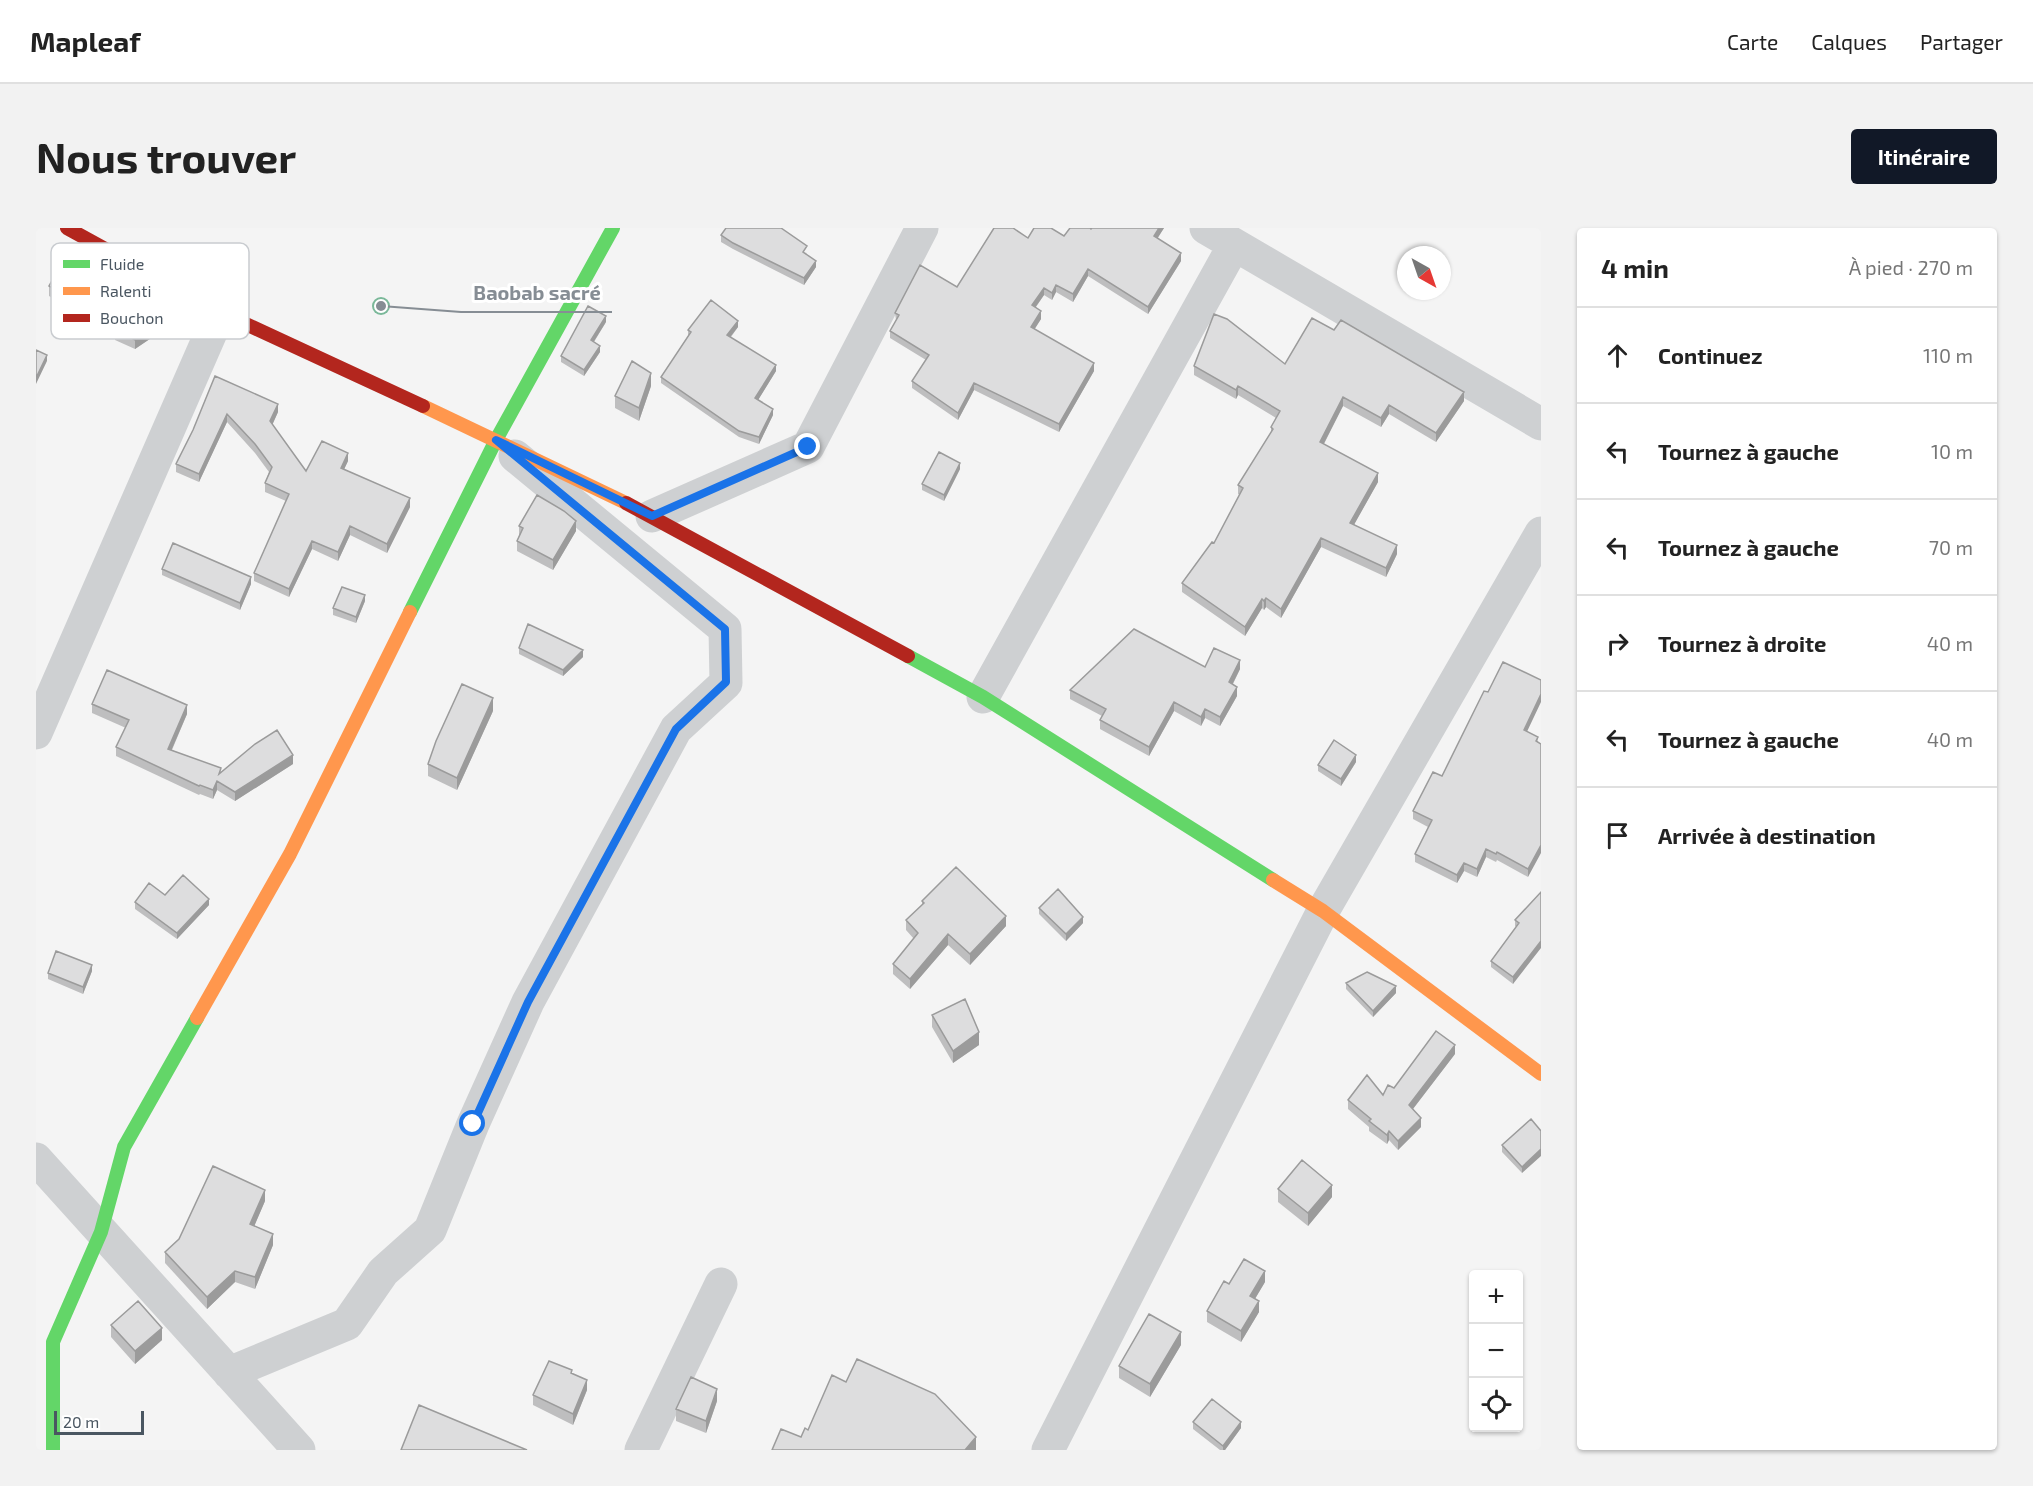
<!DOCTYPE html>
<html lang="fr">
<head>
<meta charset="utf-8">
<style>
	body { margin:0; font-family:"Exo 2",sans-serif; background:#f2f2f2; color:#222 }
	.controls { position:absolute; right:18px; bottom:18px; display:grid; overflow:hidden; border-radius:6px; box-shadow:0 2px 4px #0004 }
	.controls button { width:54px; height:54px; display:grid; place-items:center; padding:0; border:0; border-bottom:2px solid #e0e0e0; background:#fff; color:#222; font:30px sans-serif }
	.compass { position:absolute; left:1361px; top:18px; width:54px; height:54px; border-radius:50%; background:#fff; box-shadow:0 2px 4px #0004; rotate:140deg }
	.scale { position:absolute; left:18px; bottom:15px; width:90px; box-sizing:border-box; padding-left:6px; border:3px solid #4a5661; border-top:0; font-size:16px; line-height:21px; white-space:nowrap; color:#4a5661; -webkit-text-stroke:4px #fff; paint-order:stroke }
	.stop { position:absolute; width:18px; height:18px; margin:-14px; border:4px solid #1a73e8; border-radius:50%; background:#fff }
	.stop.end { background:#1a73e8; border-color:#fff; box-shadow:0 2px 6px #0008 }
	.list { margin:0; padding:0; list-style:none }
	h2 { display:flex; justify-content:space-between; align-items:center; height:78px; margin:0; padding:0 24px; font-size:26px }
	h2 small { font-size:20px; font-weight:400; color:#767676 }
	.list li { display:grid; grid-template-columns:39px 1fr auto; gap:18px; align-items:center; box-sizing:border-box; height:96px; padding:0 24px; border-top:2px solid #e0e0e0 }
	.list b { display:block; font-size:22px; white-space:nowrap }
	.list em { font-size:20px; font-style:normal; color:#767676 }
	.icon { flex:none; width:33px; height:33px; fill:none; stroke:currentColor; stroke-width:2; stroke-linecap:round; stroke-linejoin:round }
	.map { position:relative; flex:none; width:1505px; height:1222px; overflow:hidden; border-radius:6px }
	header { display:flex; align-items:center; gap:36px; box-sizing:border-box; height:84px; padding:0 30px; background:#fff; border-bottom:2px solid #e0e0e0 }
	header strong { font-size:28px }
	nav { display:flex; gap:33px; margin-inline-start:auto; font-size:21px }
	.intro { display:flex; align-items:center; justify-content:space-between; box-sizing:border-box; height:144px; padding:0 36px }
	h1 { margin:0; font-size:42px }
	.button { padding:15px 27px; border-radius:6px; background:#111827; color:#fff; font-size:21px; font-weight:700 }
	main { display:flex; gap:36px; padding:0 36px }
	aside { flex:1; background:#fff; border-radius:6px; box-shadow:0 2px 4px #0004 }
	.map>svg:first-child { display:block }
</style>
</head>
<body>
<header>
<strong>Mapleaf</strong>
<nav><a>Carte</a><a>Calques</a><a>Partager</a></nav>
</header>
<div class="intro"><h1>Nous trouver</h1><a class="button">Itinéraire</a></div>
<main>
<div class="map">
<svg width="1505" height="1222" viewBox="0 0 1505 1222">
	<rect width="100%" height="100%" fill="#f4f4f4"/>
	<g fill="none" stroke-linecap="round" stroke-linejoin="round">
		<path stroke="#ced0d2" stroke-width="33" d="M1170,0L1505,196
			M616,288L772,219L886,0
			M947,469L1198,17
			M0,505L184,84
			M0,931L263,1222
			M193,1145L311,1096L347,1044L394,1002L437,896L492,774L640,501L690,455L689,401L479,228
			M605,1222L685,1056
			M1012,1222L1287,683L1505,305"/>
		<path stroke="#63d668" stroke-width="14" d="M374,384L460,212L577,0
			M872,428L947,469L1237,652
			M17,1222V1114L65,1004L88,919L161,790"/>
		<path stroke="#ff974d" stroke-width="14" d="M387,178L590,275
			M1237,652L1287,683L1505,846
			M161,790L254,626L374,384"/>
		<path stroke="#b3261e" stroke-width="14" d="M31,0L184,84L387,178
			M590,275L872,428"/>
	</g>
	<circle fill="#7ab899" cx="345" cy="78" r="9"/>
	<path fill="#bebebf" d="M1056,0H1128L1121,10L1145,33L1112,86L1052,48L1037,74L1020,64L1016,72L1008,67L1000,79L1005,91L998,101L1058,143L1023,204L938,162L922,192L876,160V153L890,132L854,110V103L860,92L859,85L921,59L992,10L1028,8L1055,1Z
		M685,7L771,25L770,26L780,39L768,57L697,21L685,14Z
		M13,58L106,80L133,98L99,121L79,112V106L13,68Z
		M570,94L558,114L564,124L548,148L525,134V128Z
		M702,99L695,109L740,143L722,172L737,187L723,216L703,209L625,155V149L652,108V102Z
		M1249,136L1428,173L1400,214L1353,186L1345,199L1307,178L1288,216L1342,254L1318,296L1361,326L1350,349L1285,319L1245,390L1230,379L1228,382L1226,380L1209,408L1146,364V355L1178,315L1204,267L1202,266V257L1235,205V199L1240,190L1202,167L1200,171L1158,147V138Z
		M179,148L242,184L236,197L270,243L312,233L308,241L374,279L351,325L314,307L302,333L276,321L253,369L218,353V345L250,273L229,264V255L233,244L219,225L191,194L163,254L140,244V236L157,202Z
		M615,158L603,193L579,180V168Z
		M924,241L908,273L886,262V256Z
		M483,298L540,303L517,342L481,323V313L483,308Z
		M126,341L215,356L204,382L126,347Z
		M329,373L320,395L297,387V380Z
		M483,420L547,429L527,448L483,426Z
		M1169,439L1204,441L1197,456L1201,468L1184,498L1169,490L1165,498L1138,483L1113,528L1064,501V492L1066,488L1034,471V462Z
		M56,476L151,486L136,522L185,544L257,536L199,573L181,562L177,571L164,566L163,567L80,528V519L90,500L56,485Z
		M457,483L421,562L392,548V536Z
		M1491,504L1502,509L1492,649L1461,632L1460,634L1450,629L1441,649L1428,643L1421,655L1379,634V626L1392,599L1377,591V583L1406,548Z
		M1320,534L1305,558L1282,543V537Z
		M1505,664L1477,756L1455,739V733L1480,699L1479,698V692Z
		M129,667L173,677L141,711L99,681V674Z
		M886,673L970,698L934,737L912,717L874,761L857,746V736L878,711L870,702V692L886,677Z
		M1003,680L1047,695L1030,713L1003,686Z
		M56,743L47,766L12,751V745Z
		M1310,755L1360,765L1337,789L1310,761Z
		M896,787L943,817L917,835L896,799Z
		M1419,826L1377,881L1385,899L1362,922L1353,912L1351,916L1333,903V899L1312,881V872L1347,867Z
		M1495,891L1486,945L1466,924V917Z
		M1242,961L1296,969L1272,998L1242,974Z
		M229,973L218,998L237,1017L219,1061L199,1054L171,1081L129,1035V1024Z
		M1229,1054L1219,1071L1223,1084L1205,1114L1171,1094V1083Z
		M75,1097L126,1112L99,1136L75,1109Z
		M1145,1117L1114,1169L1083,1150V1138Z
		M536,1145L551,1162L537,1197L497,1177V1167Z
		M681,1173L670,1205L640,1193V1181Z
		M1157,1194L1205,1200L1189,1222H1184L1157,1201Z"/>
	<path fill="#9b9b9b" d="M1123,0H1128L1118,16V8Z
		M1145,25V33L1112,86V79Z
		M780,33V39L768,57V50Z
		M1052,41V48L1037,74V66Z
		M1020,57V64L1016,72V65Z
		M1008,60V67L996,84V77Z
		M1005,83V91L995,107V99Z
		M570,88V94L555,118V112Z
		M133,89V98L99,121V112Z
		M702,93V99L691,113V107Z
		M564,118V124L548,148V142Z
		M11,127V133L0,156V150Z
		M1058,135V143L1023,204V196Z
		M740,137V143L719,177V170Z
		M615,145V158L603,193V180Z
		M938,155V162L922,192V185Z
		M1202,158V167L1200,171V162Z
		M1428,164V173L1400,214V205Z
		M1307,169V178L1284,223V214Z
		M242,176V184L234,202V193Z
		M1353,177V186L1345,199V190Z
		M737,181V187L723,216V209Z
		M191,186V194L163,254V246Z
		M312,225V233L305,248V240Z
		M924,235V241L908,273V267Z
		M1342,245V254L1314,304V295Z
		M374,270V279L351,325V316Z
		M540,293V303L517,342V332Z
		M314,298V307L302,333V324Z
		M1285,310V319L1245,390V381Z
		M276,313V321L253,369V361Z
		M1361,317V326L1350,349V340Z
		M215,349V356L204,382V375Z
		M329,367V373L320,395V389Z
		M1230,370V379L1228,382V373Z
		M1226,371V380L1209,408V399Z
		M547,422V429L527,448V442Z
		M1204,432V441L1193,463V454Z
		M1201,459V468L1184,498V489Z
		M1505,466V474L1488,510V502Z
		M457,470V483L421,562V550Z
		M1138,474V483L1113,528V519Z
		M151,477V486L132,530V521Z
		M1169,481V490L1165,498V489Z
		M257,527V536L199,573V564Z
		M1320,527V534L1305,558V551Z
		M181,553V562L177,571V562Z
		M1505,617V625L1492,649V641Z
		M1450,621V629L1441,649V641Z
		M1428,635V643L1421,655V647Z
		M173,671V677L141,711V705Z
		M970,688V698L934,737V726Z
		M1047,689V695L1030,713V706Z
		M912,706V717L874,761V751Z
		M1505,713V720L1477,756V749Z
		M56,737V743L47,766V759Z
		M1360,758V765L1337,789V783Z
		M943,804V817L917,835V823Z
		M1419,817V826L1373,886V877Z
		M1385,890V899L1362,922V913Z
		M1353,903V912L1351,916V907Z
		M1505,921V928L1486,945V939Z
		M1296,957V969L1272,998V985Z
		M229,962V973L214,1008V996Z
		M237,1006V1017L219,1061V1049Z
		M199,1043V1054L171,1081V1069Z
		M1229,1043V1054L1214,1079V1068Z
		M1223,1073V1084L1205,1114V1103Z
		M126,1100V1112L99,1136V1123Z
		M1145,1104V1117L1114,1169V1156Z
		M551,1152V1162L537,1197V1186Z
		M681,1161V1173L670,1205V1193Z
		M1205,1194V1200L1189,1222H1187V1218Z
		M940,1209V1222H929Z"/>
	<path fill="#ddddde" stroke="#9b9b9b" stroke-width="1.5" d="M690,0H745L771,18L767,24L780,33L768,50L697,15L685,7Z
		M958,0H977L992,10L998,0H1015L1028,8L1034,0H1054L1055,1L1056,0H1123L1118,8L1145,25L1112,79L1052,41L1037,66L1020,57L1016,65L1008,60L996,77L1005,83L995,99L1058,135L1023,196L938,155L922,185L876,153L893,127L854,103L863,87L859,85L884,37L921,59Z
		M26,35L106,80L121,70L133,89L99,112L79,102L81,98L13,58Z
		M675,72L702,93L691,107L740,137L719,170L737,181L723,209L703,203L625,149L655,104L652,102Z
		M552,78L570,88L555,112L564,118L548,142L525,128Z
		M1178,86L1191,91L1249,136L1276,90L1298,102L1305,92L1428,164L1400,205L1353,177L1345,190L1307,169L1284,214L1342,245L1314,295L1361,317L1350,340L1285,310L1245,381L1230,370L1228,373L1226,371L1209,399L1146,355L1176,314L1178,315L1207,260L1202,257L1237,201L1235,199L1244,183L1202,158L1200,162L1158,138Z
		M0,122L11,127L0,150Z
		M596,133L615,145L603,180L579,168Z
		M179,148L242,176L234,193L270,243L286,213L312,225L305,240L374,270L351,316L314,298L302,324L276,313L253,361L218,345L253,266L229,255L236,239L219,216L191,186L163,246L140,236L157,202Z
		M903,224L924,235L908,267L886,256Z
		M501,267L528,283L540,293L517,332L481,313L487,300L483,298Z
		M137,315L215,349L204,375L126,341Z
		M306,359L329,367L320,389L297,380Z
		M492,396L547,422L527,442L483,420Z
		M1098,401L1169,439L1178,420L1204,432L1193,454L1201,459L1184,489L1169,481L1165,489L1138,474L1113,519L1064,492L1070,481L1034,462Z
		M1467,434L1505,452V466L1488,502L1502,509L1500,513L1505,516V617L1492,641L1461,624L1460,626L1450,621L1441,641L1428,635L1421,647L1379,626L1396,592L1377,583L1397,544L1406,548L1448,463L1452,464Z
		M71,442L151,477L132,521L185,540L183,546L219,516L241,502L257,527L199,564L181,553L177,562L164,557L163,558L80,519L93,492L56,476Z
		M426,456L457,470L421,550L392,536L400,513Z
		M1298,512L1320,527L1305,551L1282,537Z
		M920,639L970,688L934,726L912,706L874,751L857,736L882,705L870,692L888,675L886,673Z
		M147,647L173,671L141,705L99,674L113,655L129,667Z
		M1022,661L1047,689L1030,706L1003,680Z
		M1505,664V713L1477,749L1455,733L1483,695L1479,692Z
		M20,723L56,737L47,759L12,745Z
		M1331,744L1360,758L1337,783L1310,755Z
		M929,771L943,804L917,823L896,787Z
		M1400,803L1419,817L1373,877L1385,890L1362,913L1353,903L1351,907L1333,893L1335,891L1312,872L1331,847L1347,867L1352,857L1358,860Z
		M1495,891L1505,903V921L1486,939L1466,917Z
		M1266,932L1296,957L1272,985L1242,961Z
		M177,938L229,962L214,996L237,1006L219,1049L199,1043L171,1069L129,1024L143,1011Z
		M1208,1031L1229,1043L1214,1068L1223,1073L1205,1103L1171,1083L1188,1053L1193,1056Z
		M102,1073L126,1100L99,1123L75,1097Z
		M1113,1086L1145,1104L1114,1156L1083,1138Z
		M821,1131L899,1166L940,1209L929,1222H736L745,1201L765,1209L769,1200L772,1202L796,1147L810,1154Z
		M513,1133L536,1142L535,1145L551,1152L537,1186L497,1167Z
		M655,1149L681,1161L670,1193L640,1181Z
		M1176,1171L1205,1194L1187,1218L1157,1194Z
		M383,1177L491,1222H365Z"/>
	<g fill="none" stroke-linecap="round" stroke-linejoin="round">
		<path stroke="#1a73e8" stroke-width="8" d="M437,896L492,774L640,501L690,454L689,401L460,212L616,288L772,219"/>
	</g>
	<rect x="15" y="15" width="198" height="96" rx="9" fill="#fff" stroke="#c9ccd0" stroke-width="1.5"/>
	<rect x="27" y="32" width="27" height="8" fill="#63d668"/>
	<rect x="27" y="59" width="27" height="8" fill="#ff974d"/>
	<rect x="27" y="86" width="27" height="8" fill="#b3261e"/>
	<g font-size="16" fill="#4a5661">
		<text x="64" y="42">Fluide</text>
		<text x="64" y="69">Ralenti</text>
		<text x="64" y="96">Bouchon</text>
	</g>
	<path fill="none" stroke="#868d94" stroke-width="2" d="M345 78L425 84H576"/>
	<circle fill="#868d94" stroke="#fff" stroke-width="2" cx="345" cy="78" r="6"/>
	<g font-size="20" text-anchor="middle" font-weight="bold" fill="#868d94" stroke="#fff" stroke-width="6" stroke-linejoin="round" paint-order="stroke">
		<text x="501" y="72">Baobab sacré</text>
	</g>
</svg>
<div class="controls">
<button>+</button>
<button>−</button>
<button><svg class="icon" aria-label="locate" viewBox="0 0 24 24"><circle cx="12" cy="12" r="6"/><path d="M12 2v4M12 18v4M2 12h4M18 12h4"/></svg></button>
</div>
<svg class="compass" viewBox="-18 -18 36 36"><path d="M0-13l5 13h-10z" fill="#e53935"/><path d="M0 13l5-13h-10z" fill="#767676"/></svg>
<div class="scale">20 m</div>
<div class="stop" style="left:437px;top:896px"></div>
<div class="stop end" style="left:772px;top:219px"></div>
</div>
<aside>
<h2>4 min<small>À pied · 270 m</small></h2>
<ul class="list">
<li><svg class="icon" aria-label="ahead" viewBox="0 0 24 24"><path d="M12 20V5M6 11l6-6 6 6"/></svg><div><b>Continuez</b></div><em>110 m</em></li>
<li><svg class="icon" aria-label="left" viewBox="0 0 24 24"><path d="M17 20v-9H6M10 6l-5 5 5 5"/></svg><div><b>Tournez à gauche</b></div><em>10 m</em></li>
<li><svg class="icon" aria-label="left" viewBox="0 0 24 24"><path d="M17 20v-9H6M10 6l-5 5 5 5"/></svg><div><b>Tournez à gauche</b></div><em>70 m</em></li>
<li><svg class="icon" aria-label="right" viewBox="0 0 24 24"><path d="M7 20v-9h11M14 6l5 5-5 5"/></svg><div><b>Tournez à droite</b></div><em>40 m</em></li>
<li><svg class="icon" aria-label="left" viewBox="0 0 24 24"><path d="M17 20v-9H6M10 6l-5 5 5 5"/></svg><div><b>Tournez à gauche</b></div><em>40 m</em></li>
<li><svg class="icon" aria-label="arrive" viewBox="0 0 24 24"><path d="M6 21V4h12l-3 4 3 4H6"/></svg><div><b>Arrivée à destination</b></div></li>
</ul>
</aside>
</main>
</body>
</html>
